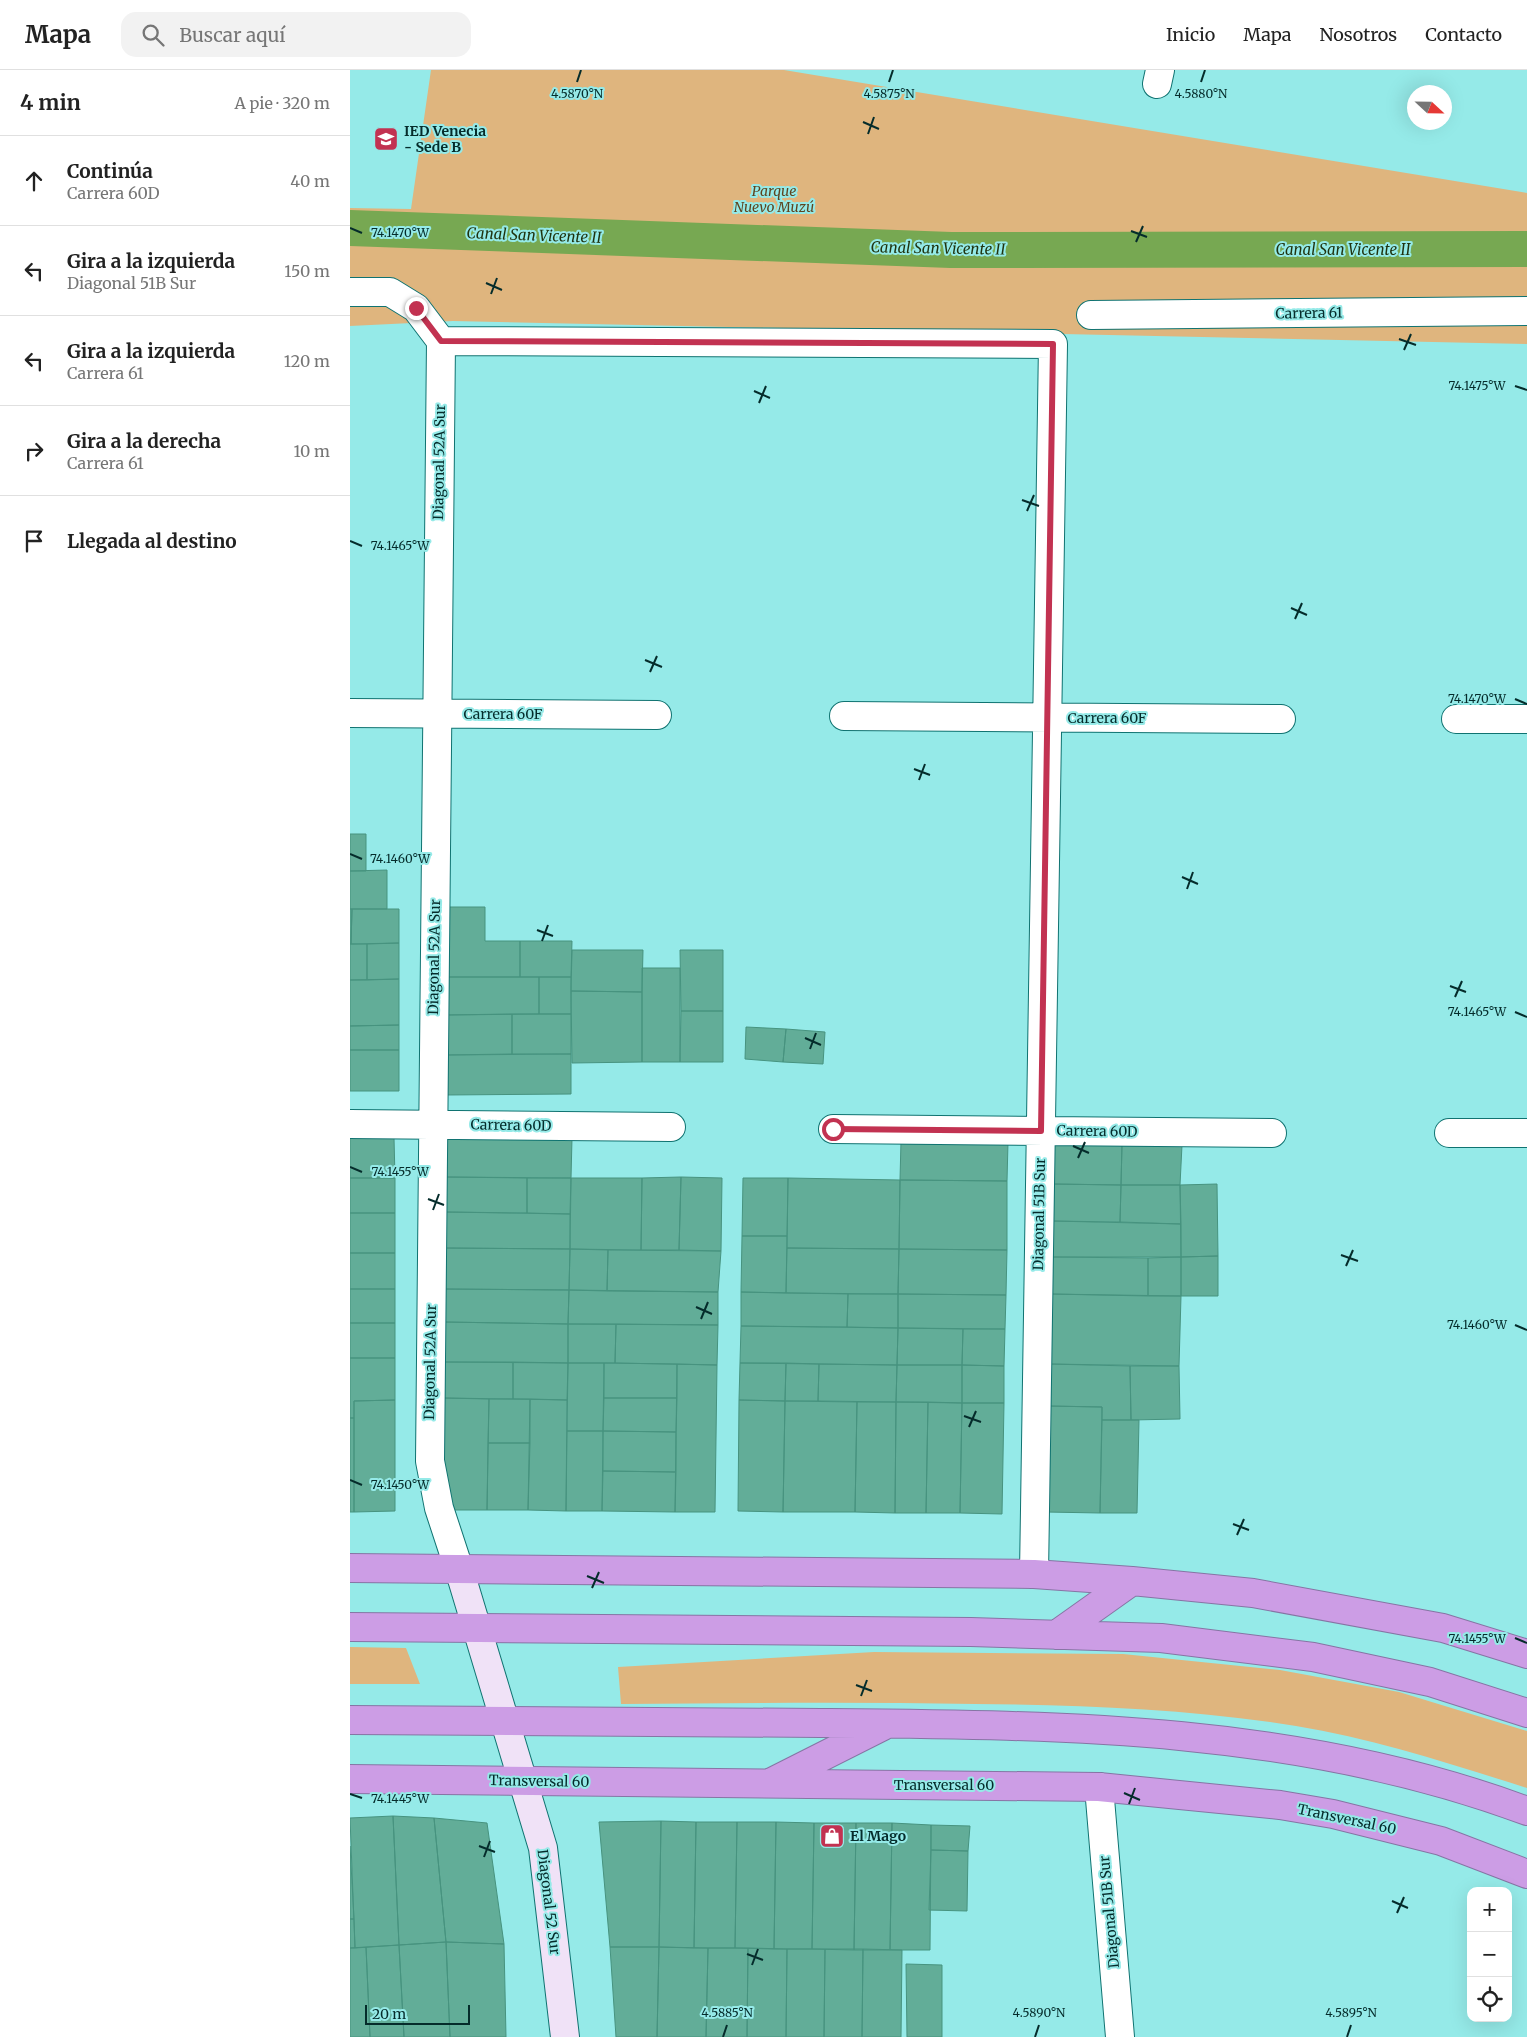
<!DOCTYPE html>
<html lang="es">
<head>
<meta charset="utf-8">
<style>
	body { margin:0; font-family:Merriweather,serif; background:#f2f2f2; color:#222 }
	.controls { position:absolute; right:15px; bottom:15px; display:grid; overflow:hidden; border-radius:10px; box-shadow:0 5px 20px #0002 }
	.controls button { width:45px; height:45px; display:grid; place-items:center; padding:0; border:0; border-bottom:1px solid #e0e0e0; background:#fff; color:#222; font:25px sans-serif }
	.compass { position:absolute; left:1057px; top:15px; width:45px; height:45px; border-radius:50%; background:#fff; box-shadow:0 5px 20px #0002; rotate:112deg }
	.scale { position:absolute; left:15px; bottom:12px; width:105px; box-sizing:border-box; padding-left:5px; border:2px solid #052c2b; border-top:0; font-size:14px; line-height:18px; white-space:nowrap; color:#052c2b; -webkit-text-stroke:4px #95eae8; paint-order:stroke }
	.stop { position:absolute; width:15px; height:15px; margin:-11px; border:4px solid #c23251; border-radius:50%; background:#fff }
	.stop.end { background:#c23251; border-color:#fff; box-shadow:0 1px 5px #0008 }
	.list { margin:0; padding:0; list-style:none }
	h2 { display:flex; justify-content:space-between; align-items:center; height:65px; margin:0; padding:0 20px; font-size:21px }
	h2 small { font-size:16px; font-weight:400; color:#767676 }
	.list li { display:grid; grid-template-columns:32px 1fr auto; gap:15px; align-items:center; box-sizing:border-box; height:90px; padding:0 20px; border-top:1px solid #e0e0e0 }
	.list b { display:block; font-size:19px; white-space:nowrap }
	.list p { margin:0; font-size:16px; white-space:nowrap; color:#767676 }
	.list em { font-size:16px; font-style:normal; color:#767676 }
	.icon { flex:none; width:28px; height:28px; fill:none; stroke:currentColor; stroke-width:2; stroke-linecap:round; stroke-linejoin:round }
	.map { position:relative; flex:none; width:1177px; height:1967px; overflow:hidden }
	header { display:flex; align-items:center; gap:30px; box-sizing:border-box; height:70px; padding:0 25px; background:#fff; border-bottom:1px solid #e0e0e0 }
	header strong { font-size:24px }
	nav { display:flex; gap:28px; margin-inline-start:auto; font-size:18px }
	.search { width:350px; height:45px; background:#f2f2f2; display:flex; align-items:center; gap:12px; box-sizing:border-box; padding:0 18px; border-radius:15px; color:#767676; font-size:19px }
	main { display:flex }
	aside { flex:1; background:#fff }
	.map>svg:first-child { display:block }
</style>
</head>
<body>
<header>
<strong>Mapa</strong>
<div class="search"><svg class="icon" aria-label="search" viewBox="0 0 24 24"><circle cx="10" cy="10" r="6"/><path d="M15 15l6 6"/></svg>Buscar aquí</div>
<nav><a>Inicio</a><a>Mapa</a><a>Nosotros</a><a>Contacto</a></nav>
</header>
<main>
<aside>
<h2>4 min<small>A pie · 320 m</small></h2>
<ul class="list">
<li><svg class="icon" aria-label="ahead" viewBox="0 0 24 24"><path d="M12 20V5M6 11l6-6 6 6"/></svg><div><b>Continúa</b><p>Carrera 60D</p></div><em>40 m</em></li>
<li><svg class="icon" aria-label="left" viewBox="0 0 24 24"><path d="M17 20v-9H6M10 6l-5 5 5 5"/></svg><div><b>Gira a la izquierda</b><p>Diagonal 51B Sur</p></div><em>150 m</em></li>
<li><svg class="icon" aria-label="left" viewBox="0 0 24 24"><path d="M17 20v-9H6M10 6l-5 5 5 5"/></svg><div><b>Gira a la izquierda</b><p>Carrera 61</p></div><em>120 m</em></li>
<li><svg class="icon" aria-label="right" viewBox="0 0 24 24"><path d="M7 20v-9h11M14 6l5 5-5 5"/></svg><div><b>Gira a la derecha</b><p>Carrera 61</p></div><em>10 m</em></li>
<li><svg class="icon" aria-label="arrive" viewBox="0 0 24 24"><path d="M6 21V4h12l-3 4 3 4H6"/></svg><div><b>Llegada al destino</b></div></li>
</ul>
</aside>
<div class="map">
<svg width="1177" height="1967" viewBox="0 0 1177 1967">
	<rect width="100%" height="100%" fill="#95eae8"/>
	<path fill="#dfb57e" d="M81,0H434L1177,123V274L103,251L0,256V138L61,139Z
		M0,1577L56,1578L70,1614H0Z
		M524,1582L773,1584L930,1600L1049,1622L1177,1661V1718C1101,1694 1025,1669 946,1656C840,1639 733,1635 625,1634C507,1632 389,1633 271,1634L268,1597Z"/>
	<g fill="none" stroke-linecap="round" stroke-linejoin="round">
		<path stroke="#77a852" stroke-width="36" d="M0,158L601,180L1177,179"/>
	</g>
	<path fill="#62ad98" stroke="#47937f" d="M0,764H16V801H0Z
		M37,800V839H0V801Z
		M96,837H135V871H170V907H96Z
		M0,839H2L1,874H0Z
		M2,839H49V873L1,874Z
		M170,871H222L221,907H170Z
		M49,873V909L17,910V874Z
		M0,874H17V910H0Z
		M222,880H293L292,922L221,921Z
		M330,880H373V941H331Z
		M292,898H330V992H292Z
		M96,907H189V944L96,945Z
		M189,907H221V944H189Z
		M49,909V955L0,956V910Z
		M221,921L292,922V992L222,993Z
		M331,941H373V992H330Z
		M162,944V984L96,985V945Z
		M162,944H221V984H162Z
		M49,955V980H0V956Z
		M396,957L436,959L433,992L395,989Z
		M436,959L475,962L473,994L433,992Z
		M0,980H49V1021H0Z
		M221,984V1024L96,1025V985Z
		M96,1067L222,1068L221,1108L96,1107Z
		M0,1068H44L45,1108H0Z
		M551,1071L658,1072L657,1111L550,1110Z
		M703,1073L772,1074L771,1115L703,1114Z
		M772,1074L832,1075L830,1115H771Z
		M96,1107L177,1108V1143L95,1142Z
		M331,1107L372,1108L371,1181L329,1180Z
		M331,1107L329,1180H291L292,1108Z
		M0,1108H45V1143H0Z
		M177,1108H221L220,1144L177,1143Z
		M221,1108H292L291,1180L220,1179Z
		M393,1108H438L437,1166H392Z
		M438,1108L550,1110L549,1179L437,1178Z
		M550,1110L657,1111V1180L549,1179Z
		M703,1114L771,1115L770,1152L702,1151Z
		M867,1114L868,1186L831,1187L830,1115Z
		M771,1115H830L831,1154L770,1152Z
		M95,1142L220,1144V1179L95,1178Z
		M0,1143H45V1183H0Z
		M702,1151L831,1154V1187H701Z
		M392,1166H437L436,1223L391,1222Z
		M95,1178L220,1179L219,1220L94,1219Z
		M437,1178L549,1179L548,1224L436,1223Z
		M220,1179L258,1180L257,1221L219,1220Z
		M549,1179L657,1180L656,1225L548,1224Z
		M258,1180L371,1181L368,1222L257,1221Z
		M0,1183H45V1219H0Z
		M868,1186V1226H831V1187Z
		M701,1187L798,1188V1226L700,1224Z
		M831,1187V1226H798V1188Z
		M0,1219H45V1253H0Z
		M94,1219L219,1220L218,1254L94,1252Z
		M219,1220L368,1222V1255L218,1254Z
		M391,1222L498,1224L497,1257L391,1256Z
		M498,1224H548V1258L497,1257Z
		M548,1224L656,1225L655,1259L548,1258Z
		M700,1224L831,1226L829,1296L699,1294Z
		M94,1252L218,1254V1293L93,1292Z
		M0,1253H45V1288H0Z
		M218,1254H266L265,1293H218Z
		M266,1254L368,1255L367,1295L265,1293Z
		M391,1256L548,1258L547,1295L390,1293Z
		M548,1258L613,1259L612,1295H547Z
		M613,1259H655L654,1296L612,1295Z
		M0,1288H45V1330L4,1331V1348H0Z
		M93,1292H163V1329L93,1328Z
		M163,1292L218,1293L217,1330L163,1329Z
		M218,1293H254L253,1361H217Z
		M254,1293L327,1294V1328H254Z
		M390,1293H436L435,1331L389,1330Z
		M436,1293L469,1294L468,1331H435Z
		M327,1294L367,1295L365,1442H325Z
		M469,1294L547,1295L546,1332L468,1331Z
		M699,1294L780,1296L781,1350H752V1337L698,1336Z
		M547,1295H612V1333L546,1332Z
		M612,1295L654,1296V1333H612Z
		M780,1296H829L830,1349L781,1350Z
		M93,1328L139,1329L137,1440H91Z
		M254,1328H327L326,1362L253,1361Z
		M139,1329H180V1373H138Z
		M180,1329L217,1330L216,1441L178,1440Z
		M45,1330V1441L4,1442V1331Z
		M389,1330L435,1331L433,1442L388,1441Z
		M435,1331L507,1332L505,1442H433Z
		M507,1332H546L545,1443L505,1442Z
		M546,1332H578L576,1443H545Z
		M578,1332L612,1333L610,1443H576Z
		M612,1333H654L652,1444L610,1443Z
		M698,1336L752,1337L750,1443L696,1442Z
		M0,1348H4V1442H0Z
		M752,1350H789L787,1443H750Z
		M217,1361H253L252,1441H216Z
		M253,1361L326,1362V1402L253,1401Z
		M138,1373H180L178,1440H137Z
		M253,1401L326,1402L325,1442L252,1441Z
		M43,1746L49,1875L5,1878L0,1748Z
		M43,1746L84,1748L96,1872L49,1875Z
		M84,1748L137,1753L154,1874L96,1872Z
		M311,1751L309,1877H260L249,1752Z
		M311,1751L346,1752L344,1878L309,1877Z
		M346,1752H387L385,1878H344Z
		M387,1752H426L424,1879L385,1878Z
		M426,1752L464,1753L462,1879H424Z
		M464,1753H506L504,1880L462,1879Z
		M506,1753H542L540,1880H504Z
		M542,1753L581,1755L580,1880H540Z
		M581,1755L620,1756L618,1781L581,1780Z
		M0,1776L4,1849H0Z
		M581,1780L618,1781L617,1841L579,1840Z
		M0,1849H4L5,1878H0Z
		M96,1872L100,1967H54L49,1875Z
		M96,1872L154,1874L156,1967H100Z
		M49,1875L54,1967H20L16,1877Z
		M16,1877L20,1967H0V1878Z
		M260,1877H309L307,1967H266Z
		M309,1877L358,1878L356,1967H307Z
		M358,1878H398L397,1967H356Z
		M398,1878L437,1879L436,1967H397Z
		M437,1879H475L474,1967H436Z
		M475,1879H513L512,1967H474Z
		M513,1879L552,1880L551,1967H512Z
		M556,1894L592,1895V1967H557Z"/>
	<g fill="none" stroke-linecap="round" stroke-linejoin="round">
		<defs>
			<path id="street" d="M807,14L810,0
				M0,222H40L66,238L91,271
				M741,245L1177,241
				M91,271L703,274L684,1504
				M91,271L80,1391L89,1438L109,1499
				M0,643L307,645
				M494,646L931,649
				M1106,649H1177
				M0,1054L321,1057
				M483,1059L922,1063
				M1099,1063H1177
				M749,1717L770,1967"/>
			<path id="secondary" d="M109,1499L193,1778L215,1967"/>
			<path id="highway" d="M0,1498L684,1504L782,1511L903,1523L1093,1558L1177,1584
				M0,1557L621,1562L811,1568L963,1587L1080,1612L1177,1643
				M706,1565L782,1511
				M0,1650C157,1651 314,1652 471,1653C711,1655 949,1656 1177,1741
				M0,1709L749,1717L930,1735L983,1744L1091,1771L1177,1804
				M422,1712L533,1656"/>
		</defs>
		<use href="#street" stroke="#107371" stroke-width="30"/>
		<use href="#secondary" stroke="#107371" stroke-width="30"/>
		<use href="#highway" stroke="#8675a4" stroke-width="30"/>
		<use href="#street" stroke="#fff" stroke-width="28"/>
		<use href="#secondary" stroke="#f0e2f7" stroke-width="28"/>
		<use href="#highway" stroke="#cc9de5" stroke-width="28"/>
	</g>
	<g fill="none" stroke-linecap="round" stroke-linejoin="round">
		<path stroke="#c23251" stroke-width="6" d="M66,238L91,271L703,274L691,1061L483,1059"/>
	</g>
	<path fill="none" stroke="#052c2b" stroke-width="2" d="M227,12L231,0M539,12L543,0M851,12L855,0M513,52L529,59M518,64L524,47M0,158L12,163M781,161L797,167M786,172L793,156M136,213L152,220M141,224L147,208M1049,269L1066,275M1054,280L1061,264M1165,316L1177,320M404,321L420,328M409,333L416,316M672,430L689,436M677,441L684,425M0,471L12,476M941,538L957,545M945,549L952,533M295,590L312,597M300,602L307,586M1165,629L1177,634M564,699L580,705M569,710L575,694M0,784L12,789M832,807L848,814M837,819L843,802M187,860L203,866M192,871L198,855M1100,916L1116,922M1105,927L1112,911M1165,942L1177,947M455,968L471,975M460,979L466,963M723,1076L739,1083M728,1088L735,1072M0,1097L12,1102M78,1129L94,1135M83,1140L89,1124M991,1185L1008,1191M996,1196L1003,1180M346,1237L362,1244M351,1249L358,1232M1165,1255L1177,1260M614,1346L631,1352M619,1357L626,1341M0,1410L12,1415M883,1454L899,1460M887,1465L894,1449M237,1506L254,1513M242,1518L249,1502M1165,1568L1177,1573M506,1615L522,1621M511,1626L517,1610M774,1723L790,1730M0,1724L12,1728M779,1734L785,1718M129,1776L145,1782M134,1787L140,1771M1042,1831L1058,1838M1047,1843L1054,1827M397,1884L413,1890M402,1895L408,1879M373,1967L377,1955M685,1967L689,1955M997,1967L1001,1955"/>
	<defs>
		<symbol id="school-square" viewBox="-11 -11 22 22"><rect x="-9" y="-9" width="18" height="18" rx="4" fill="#c23251" stroke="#95eae8"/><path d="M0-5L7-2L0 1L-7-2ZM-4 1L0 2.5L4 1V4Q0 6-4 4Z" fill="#fff"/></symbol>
		<symbol id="shop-square" viewBox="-11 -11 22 22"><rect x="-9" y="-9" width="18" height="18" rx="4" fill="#c23251" stroke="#95eae8"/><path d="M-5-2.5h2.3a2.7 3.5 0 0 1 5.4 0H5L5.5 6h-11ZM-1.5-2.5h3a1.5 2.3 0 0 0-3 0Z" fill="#fff"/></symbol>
	</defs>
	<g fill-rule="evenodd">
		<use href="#school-square" x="22" y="55" width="28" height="28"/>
		<use href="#shop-square" x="468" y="1752" width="28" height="28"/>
	</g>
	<g text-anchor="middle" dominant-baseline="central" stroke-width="4" stroke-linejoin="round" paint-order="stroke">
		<g font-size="14" font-weight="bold" fill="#052c2b" stroke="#95eae8" text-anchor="start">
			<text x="54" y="61">IED Venecia<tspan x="54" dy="16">- Sede B</tspan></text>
			<text x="500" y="1766">El Mago</text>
		</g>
		<g font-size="14" font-style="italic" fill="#5e441f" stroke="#95eae8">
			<text x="424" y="121">Parque<tspan x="424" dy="16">Nuevo Muzú</tspan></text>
		</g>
		<g font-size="14" fill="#052c2b" stroke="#95eae8">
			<text transform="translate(959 243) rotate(-1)">Carrera 61</text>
			<text transform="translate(89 392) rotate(-89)">Diagonal 52A Sur</text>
			<text x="153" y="644">Carrera 60F</text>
			<text x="757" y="648">Carrera 60F</text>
			<text transform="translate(84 887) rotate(-89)">Diagonal 52A Sur</text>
			<text transform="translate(161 1055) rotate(1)">Carrera 60D</text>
			<text transform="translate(747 1061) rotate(1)">Carrera 60D</text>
			<text transform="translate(689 1144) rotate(-89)">Diagonal 51B Sur</text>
			<text transform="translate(80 1292) rotate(-89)">Diagonal 52A Sur</text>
			<text transform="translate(189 1711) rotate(1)">Transversal 60</text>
			<text x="594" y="1715">Transversal 60</text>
			<text transform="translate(997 1749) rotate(12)">Transversal 60</text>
			<text transform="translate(199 1832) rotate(83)">Diagonal 52 Sur</text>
			<text transform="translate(759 1842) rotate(-95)">Diagonal 51B Sur</text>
		</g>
		<g font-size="15" font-style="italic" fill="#1f330f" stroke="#95eae8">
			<text transform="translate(184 165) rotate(2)">Canal San Vicente II</text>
			<text transform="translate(588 178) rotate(1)">Canal San Vicente II</text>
			<text x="993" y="179">Canal San Vicente II</text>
		</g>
	</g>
	<g font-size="12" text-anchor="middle" fill="#052c2b" stroke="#95eae8" stroke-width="4" stroke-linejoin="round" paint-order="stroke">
		<text x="227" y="28">4.5870°N</text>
		<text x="539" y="28">4.5875°N</text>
		<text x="851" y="28">4.5880°N</text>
		<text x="50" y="167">74.1470°W</text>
		<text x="1127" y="320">74.1475°W</text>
		<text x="50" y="480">74.1465°W</text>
		<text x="1127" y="633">74.1470°W</text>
		<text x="50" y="793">74.1460°W</text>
		<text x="1127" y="946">74.1465°W</text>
		<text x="50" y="1106">74.1455°W</text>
		<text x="1127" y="1259">74.1460°W</text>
		<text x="50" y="1419">74.1450°W</text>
		<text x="1127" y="1573">74.1455°W</text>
		<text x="50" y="1733">74.1445°W</text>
		<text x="377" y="1947">4.5885°N</text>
		<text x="689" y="1947">4.5890°N</text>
		<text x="1001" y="1947">4.5895°N</text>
	</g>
</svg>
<div class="controls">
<button>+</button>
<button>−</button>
<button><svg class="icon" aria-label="locate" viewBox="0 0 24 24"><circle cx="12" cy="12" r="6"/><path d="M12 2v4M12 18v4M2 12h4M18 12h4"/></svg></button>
</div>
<svg class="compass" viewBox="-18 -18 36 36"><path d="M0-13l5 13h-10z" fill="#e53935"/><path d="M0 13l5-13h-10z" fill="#767676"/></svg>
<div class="scale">20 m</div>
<div class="stop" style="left:483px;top:1059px"></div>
<div class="stop end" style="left:66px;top:238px"></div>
</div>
</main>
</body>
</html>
